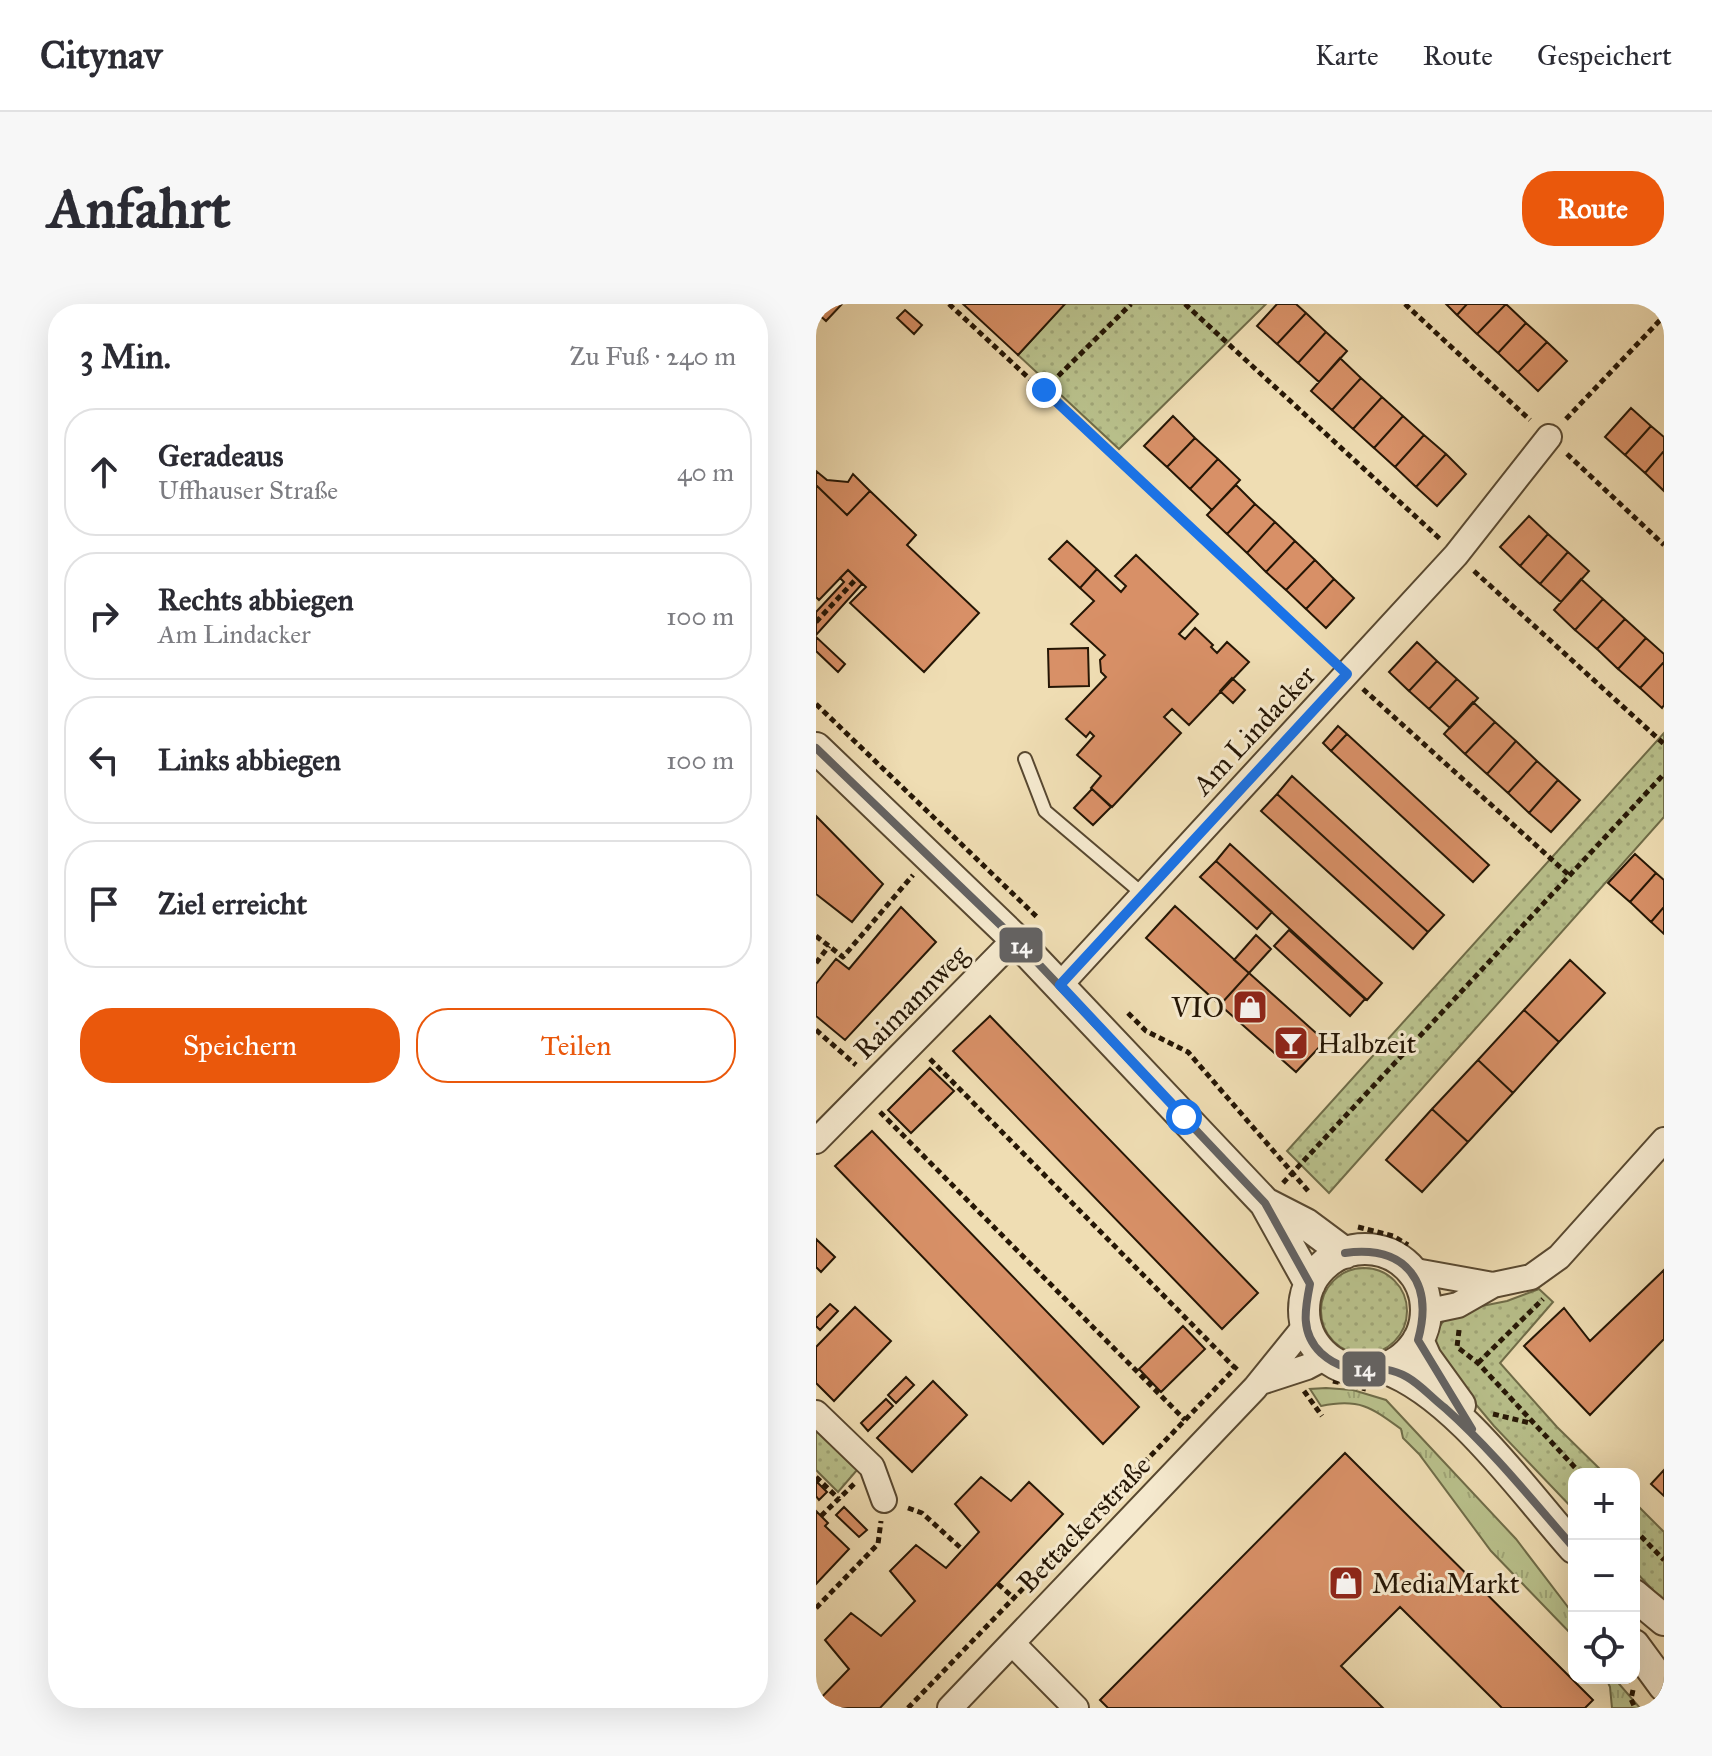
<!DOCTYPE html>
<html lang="de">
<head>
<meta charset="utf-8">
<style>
	body { margin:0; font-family:"IM FELL Great Primer",serif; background:#f7f7f7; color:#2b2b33 }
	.controls { position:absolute; right:24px; bottom:24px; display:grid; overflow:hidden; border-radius:16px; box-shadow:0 8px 32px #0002 }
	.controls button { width:72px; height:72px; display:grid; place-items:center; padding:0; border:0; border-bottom:2px solid #e1e1e2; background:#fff; color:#2b2b33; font:40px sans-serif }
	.stop { position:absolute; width:24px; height:24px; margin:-18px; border:6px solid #1a73e8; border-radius:50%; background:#fff }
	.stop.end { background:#1a73e8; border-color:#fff; box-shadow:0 2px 8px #0008 }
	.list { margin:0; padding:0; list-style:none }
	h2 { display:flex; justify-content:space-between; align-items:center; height:104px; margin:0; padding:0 32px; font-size:34px }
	h2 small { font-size:26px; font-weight:400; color:#7c7c81 }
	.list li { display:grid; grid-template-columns:52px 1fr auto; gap:24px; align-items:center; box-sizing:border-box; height:128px; margin:0 16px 16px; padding:0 16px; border:2px solid #e1e1e2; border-radius:32px }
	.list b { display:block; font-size:30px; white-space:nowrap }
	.list p { margin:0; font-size:26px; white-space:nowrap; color:#7c7c81 }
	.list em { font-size:26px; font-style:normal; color:#7c7c81 }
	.actions { display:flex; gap:16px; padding:24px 32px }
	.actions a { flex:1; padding:18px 0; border:2px solid #ea580c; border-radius:32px; text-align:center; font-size:28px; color:#ea580c }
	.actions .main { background:#ea580c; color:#fff }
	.icon { flex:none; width:44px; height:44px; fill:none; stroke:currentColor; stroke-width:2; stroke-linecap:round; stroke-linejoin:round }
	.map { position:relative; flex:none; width:848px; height:1404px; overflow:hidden; border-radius:32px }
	header { display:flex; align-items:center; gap:48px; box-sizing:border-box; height:112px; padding:0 40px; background:#fff; border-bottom:2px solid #e1e1e2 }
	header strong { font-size:38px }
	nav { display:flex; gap:44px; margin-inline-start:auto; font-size:28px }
	.intro { display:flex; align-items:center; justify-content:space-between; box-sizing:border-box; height:192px; padding:0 48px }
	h1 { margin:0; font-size:56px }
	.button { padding:20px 36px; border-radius:32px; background:#ea580c; color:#fff; font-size:28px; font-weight:700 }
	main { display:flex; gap:48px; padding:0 48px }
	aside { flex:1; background:#fff; border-radius:32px; box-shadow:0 8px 32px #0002 }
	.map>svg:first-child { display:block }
</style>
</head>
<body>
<header>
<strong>Citynav</strong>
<nav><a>Karte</a><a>Route</a><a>Gespeichert</a></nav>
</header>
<div class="intro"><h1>Anfahrt</h1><a class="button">Route</a></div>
<main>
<aside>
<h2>3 Min.<small>Zu Fuß · 240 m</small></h2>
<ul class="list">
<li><svg class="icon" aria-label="ahead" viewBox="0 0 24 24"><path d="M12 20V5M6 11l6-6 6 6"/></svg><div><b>Geradeaus</b><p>Uffhauser Straße</p></div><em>40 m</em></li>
<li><svg class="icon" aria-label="right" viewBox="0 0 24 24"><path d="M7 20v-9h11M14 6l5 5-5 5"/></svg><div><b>Rechts abbiegen</b><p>Am Lindacker</p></div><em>100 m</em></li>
<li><svg class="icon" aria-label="left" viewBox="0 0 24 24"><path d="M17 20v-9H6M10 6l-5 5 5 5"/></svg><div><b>Links abbiegen</b></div><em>100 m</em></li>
<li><svg class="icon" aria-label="arrive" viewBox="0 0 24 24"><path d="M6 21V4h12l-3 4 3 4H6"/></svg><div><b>Ziel erreicht</b></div></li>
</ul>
<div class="actions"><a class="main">Speichern</a><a>Teilen</a></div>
</aside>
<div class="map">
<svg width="848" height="1404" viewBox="0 0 848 1404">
	<defs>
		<pattern id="grass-tufts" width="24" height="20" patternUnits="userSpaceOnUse" patternTransform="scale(2)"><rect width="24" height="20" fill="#b9c18c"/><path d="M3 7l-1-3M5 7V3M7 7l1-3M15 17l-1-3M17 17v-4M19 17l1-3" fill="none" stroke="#9fa577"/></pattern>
		<pattern id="park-dots" width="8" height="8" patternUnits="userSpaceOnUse" patternTransform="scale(2)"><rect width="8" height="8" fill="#b9c18c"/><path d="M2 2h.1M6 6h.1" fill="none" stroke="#9fa577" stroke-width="1.8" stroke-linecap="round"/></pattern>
	</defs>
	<rect width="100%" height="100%" fill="#efddb3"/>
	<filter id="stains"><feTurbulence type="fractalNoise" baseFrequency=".0025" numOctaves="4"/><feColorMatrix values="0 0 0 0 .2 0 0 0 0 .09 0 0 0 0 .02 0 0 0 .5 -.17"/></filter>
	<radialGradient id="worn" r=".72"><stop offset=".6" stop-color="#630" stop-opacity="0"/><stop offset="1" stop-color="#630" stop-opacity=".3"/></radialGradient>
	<path fill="url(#grass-tufts)" stroke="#6f6c48" stroke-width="2" d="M510,1084L537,1086L570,1096L700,1235L758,1311V1333L675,1247L603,1150L587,1134L585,1125C555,1103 543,1094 505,1102L494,1085Z
		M790,1374H798L824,1404H796L794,1383Z"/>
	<path fill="url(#park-dots)" stroke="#6f6c48" stroke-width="2" d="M248,0H450L303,145L202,51Z
		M848,429V513L513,889L471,847Z
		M505 1007a43 43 0 1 1 86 0a43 43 0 1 1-86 0Z
		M723,985L737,998L684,1059L741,1123L789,1170H758V1206L678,1122L636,1072L618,1039L619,1029L629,1015L651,1005L691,997Z
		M0,1126L41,1166L22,1188L0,1166Z
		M818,1198L848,1228V1298L818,1266Z"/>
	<path fill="#d89067" stroke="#251605" stroke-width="2" d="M0,0H26L10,17L0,8Z
		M147,0H249L202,51Z
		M461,0H480L490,9L461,40L441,22Z
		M630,0H651L641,11Z
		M651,0H690L661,30L641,11Z
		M690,0L710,19L682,49L661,30Z
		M89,6L106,21L98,30L81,14Z
		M490,9L510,28L482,59L461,40Z
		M710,19L731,38L702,68L682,49Z
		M510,28L531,47L503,78L482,59Z
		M731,38L751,57L722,87L702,68Z
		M524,54L545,74L516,106L495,87Z
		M545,74L566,93L537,125L516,106Z
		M566,93L587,112L558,144L537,125Z
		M815,104L835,122L809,151L789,133Z
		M357,112L379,134L351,163L328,142Z
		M587,112L608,131L579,163L558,144Z
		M835,122L848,133V147L829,169L809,151Z
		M608,131L630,150L600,183L579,163Z
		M379,134L402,155L374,185L351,163Z
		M848,147V187L829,169Z
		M630,150L650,170L621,202L600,183Z
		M402,155L424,176L396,206L374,185Z
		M0,167L11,176L32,178L37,170L54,187L31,211L0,181Z
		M0,181L31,211L54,187L100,231L91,241L163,309L108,368L34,299L50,283L32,266L3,296L0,293Z
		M420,181L439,200L411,230L391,211Z
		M439,200L459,218L431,249L411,230Z
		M713,212L732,230L704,262L684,243Z
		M459,218L479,237L450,268L431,249Z
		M732,230L752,248L724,280L704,262Z
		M251,237L281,265L264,284L233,255Z
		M479,237L499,256L470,286L450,268Z
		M752,248L773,267L745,298L724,280Z
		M320,251L382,310L363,330L369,335L379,324L397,341L395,343L401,349L411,338L433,358L373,421L356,405L348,413L365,429L296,503L275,484L285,472L261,451L278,432L274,428L270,433L250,415L290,373L285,368L284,356L289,351L255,320L278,297L264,284L281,265L305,288L310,282L299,272Z
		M499,256L518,275L490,305L470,286Z
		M32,266L46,280L0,331V308L28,278L24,274Z
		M518,275L538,294L510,324L490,305Z
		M765,275L787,295L759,326L738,306Z
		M787,295L809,315L781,345L759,326Z
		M809,315L830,334L802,365L781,345Z
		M0,333L29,360L22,368L0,347Z
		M830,334L848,350V358L824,384L802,365Z
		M601,338L621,357L593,387L573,368Z
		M272,344L273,382L233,383L232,345Z
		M621,357L641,375L613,405L593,387Z
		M848,358V401L846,404L824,384Z
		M416,374L429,386L417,399L404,387Z
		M641,375L662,394L634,424L613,405Z
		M657,398L679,418L649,450L628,430Z
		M679,418L700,437L671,470L649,450Z
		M522,422L531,430L515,447L507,439Z
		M531,430L673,561L657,578L515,447Z
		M700,437L721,457L692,489L671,470Z
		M721,457L742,476L713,509L692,489Z
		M476,472L628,611L612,628L461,490Z
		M742,476L764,496L735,528L713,509Z
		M276,485L295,503L277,521L258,504Z
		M461,490L612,628L597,645L445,507Z
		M0,512L67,580L36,618L0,590Z
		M414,540L566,679L551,696L400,557Z
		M819,550L840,569L814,598L792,579Z
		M400,557L456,608L441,625L384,573Z
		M840,569L848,576V603L835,618L814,598Z
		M359,602L433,669L404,701L330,634Z
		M85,603L120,638L29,736L0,712V680L20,655L33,665Z
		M848,603V630L835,618Z
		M473,626L549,695L534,712L458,642Z
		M440,631L455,645L433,669L418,656Z
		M754,656L789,689L743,738L708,706Z
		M433,669L509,737L480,768L404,701Z
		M708,706L743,738L697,789L662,756Z
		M174,712L442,989L406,1025L137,747Z
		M662,756L697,789L652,838L616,805Z
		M114,764L138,787L95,829L72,806Z
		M616,805L652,838L606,888L570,856Z
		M56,827L323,1103L287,1140L19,862Z
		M0,935L19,953L5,968L0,963Z
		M848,966V1035L774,1111L708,1042L748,1004L774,1037Z
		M14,1000L22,1007L4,1026L0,1022V1014Z
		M39,1003L75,1037L18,1097L0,1079V1043Z
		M367,1022L389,1045L345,1088L323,1065Z
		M90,1073L98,1081L80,1099L72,1091Z
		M117,1077L151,1111L96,1168L61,1134Z
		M70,1095L77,1102L52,1127L45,1119Z
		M529,1149L777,1396L769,1404H686L584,1303L525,1362L567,1404H292L284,1396Z
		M848,1166V1192L835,1180Z
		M165,1173L195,1197L213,1178L247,1210L64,1404H0V1399L33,1365L9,1336L35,1309L65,1332L99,1297L74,1267L100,1241L130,1264L163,1228L139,1200Z
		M0,1177L11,1188L3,1196L0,1192Z
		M28,1203L51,1226L43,1233L20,1211Z
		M0,1207L12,1219L9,1222L33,1245L0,1280Z"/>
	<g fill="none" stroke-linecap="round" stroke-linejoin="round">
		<defs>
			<path id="service" d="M209,455L229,507L328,591"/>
			<path id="minor" d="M244,681L640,251L733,133
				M0,837L199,635
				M594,966L677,981L715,973L743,953L848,836
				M609,1008L642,1001L677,981
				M445,1078L491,1063L510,1053
				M0,1109L56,1163L68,1196
				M196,1339L260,1404
				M134,1404L439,1084L490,1021"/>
			<path id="tertiary" d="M0,444L199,635L449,899L494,980
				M449,899L490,920L529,949
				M488 1006a61 61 0 1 1 122 0a61 61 0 1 1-122 0Z
				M602,1036L610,1054L644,1101
				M568,1064C639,1089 708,1188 758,1244
				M818,1291L848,1316
				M818,1341L848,1382"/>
		</defs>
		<use href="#service" stroke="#584830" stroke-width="16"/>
		<use href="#minor" stroke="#584830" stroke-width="28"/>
		<use href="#tertiary" stroke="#584830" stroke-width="34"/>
		<path stroke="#251605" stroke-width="5" stroke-dasharray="6 4" stroke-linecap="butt" d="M133,0L513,353
			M369,0L624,235
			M589,0L714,116
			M228,86L315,0
			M750,115L848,12
			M751,150L848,241
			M658,267L848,440
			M0,318L41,274
			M547,385L754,572
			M0,400L222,614
			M0,632L27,653L97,571
			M0,659L13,642
			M312,709L330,727L372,748L493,888
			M0,726L40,761
			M114,755L419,1064
			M64,808L369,1116
			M467,879L848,470
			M542,923L577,932L592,941
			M643,1026L641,1043L662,1059L765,1170
			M662,1059L727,995
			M517,1077L550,1085
			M488,1087L506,1112
			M677,1110L714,1119
			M0,1173L23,1195
			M92,1204L106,1209L147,1246
			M5,1212L38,1180
			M818,1225L848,1256
			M182,1280L199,1295
			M0,1304L62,1240L65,1217
			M817,1386L815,1395L819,1404
			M92,1404L421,1062"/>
		<use href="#service" stroke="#f5e9ce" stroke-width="12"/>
		<use href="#minor" stroke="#f5e9ce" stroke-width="24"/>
		<use href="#tertiary" stroke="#f5e9ce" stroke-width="30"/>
		<defs>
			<path id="bus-1" d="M0,444L199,635L449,899L494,980C489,1005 484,1029 505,1049C537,1078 558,1054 591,1073C605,1081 616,1094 629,1104C676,1146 716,1196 758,1244
				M529,949C590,941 618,978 602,1036L656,1125"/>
		</defs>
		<use href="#bus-1" stroke="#f5e9ce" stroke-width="14"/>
		<use href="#bus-1" stroke="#646363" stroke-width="8"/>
	</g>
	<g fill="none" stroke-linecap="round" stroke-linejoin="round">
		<path stroke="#1a73e8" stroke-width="10" d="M228,86L531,370L244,681L368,813"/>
	</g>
	<defs>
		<symbol id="shop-square" viewBox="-11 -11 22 22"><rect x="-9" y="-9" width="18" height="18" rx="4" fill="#8f2418" stroke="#f5e9ce"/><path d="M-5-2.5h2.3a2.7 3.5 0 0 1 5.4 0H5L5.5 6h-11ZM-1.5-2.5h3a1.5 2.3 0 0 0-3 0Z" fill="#fff"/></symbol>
		<symbol id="bar-square" viewBox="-11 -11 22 22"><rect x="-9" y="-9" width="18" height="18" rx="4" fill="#8f2418" stroke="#f5e9ce"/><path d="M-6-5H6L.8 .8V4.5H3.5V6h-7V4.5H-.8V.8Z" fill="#fff"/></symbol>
	</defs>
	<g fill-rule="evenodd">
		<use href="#shop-square" x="414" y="683" width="40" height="40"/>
		<use href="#bar-square" x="455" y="719" width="40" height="40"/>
		<use href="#shop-square" x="510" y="1259" width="40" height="40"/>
	</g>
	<g text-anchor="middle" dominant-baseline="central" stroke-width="6" stroke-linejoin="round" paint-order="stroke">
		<g font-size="28" fill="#251605" stroke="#f5e9ce">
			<text transform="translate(438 426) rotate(-47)">Am Lindacker</text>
			<text transform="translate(95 698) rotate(-45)">Raimannweg</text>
			<text transform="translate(268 1220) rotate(-46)">Bettackerstraße</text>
		</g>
		<g font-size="28" fill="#251605" stroke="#f5e9ce" text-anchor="start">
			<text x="408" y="703" text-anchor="end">VIO</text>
			<text x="501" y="739">Halbzeit</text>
			<text x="556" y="1279">MediaMarkt</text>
		</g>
	</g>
	<g stroke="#f5e9ce" stroke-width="3">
		<rect x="182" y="622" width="46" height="38" rx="8" fill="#646363"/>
		<rect x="525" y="1046" width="46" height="38" rx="8" fill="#646363"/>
	</g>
	<g font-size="22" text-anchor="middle" font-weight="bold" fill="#fff">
		<text x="205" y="649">14</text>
		<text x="548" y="1072">14</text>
	</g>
	<rect width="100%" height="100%" filter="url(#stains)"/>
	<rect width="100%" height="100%" fill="url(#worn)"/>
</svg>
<div class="controls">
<button>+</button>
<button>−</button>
<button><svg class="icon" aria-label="locate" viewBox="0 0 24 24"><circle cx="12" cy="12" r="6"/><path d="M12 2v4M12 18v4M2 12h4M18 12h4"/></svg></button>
</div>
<div class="stop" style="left:368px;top:813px"></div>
<div class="stop end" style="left:228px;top:86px"></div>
</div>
</main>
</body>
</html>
